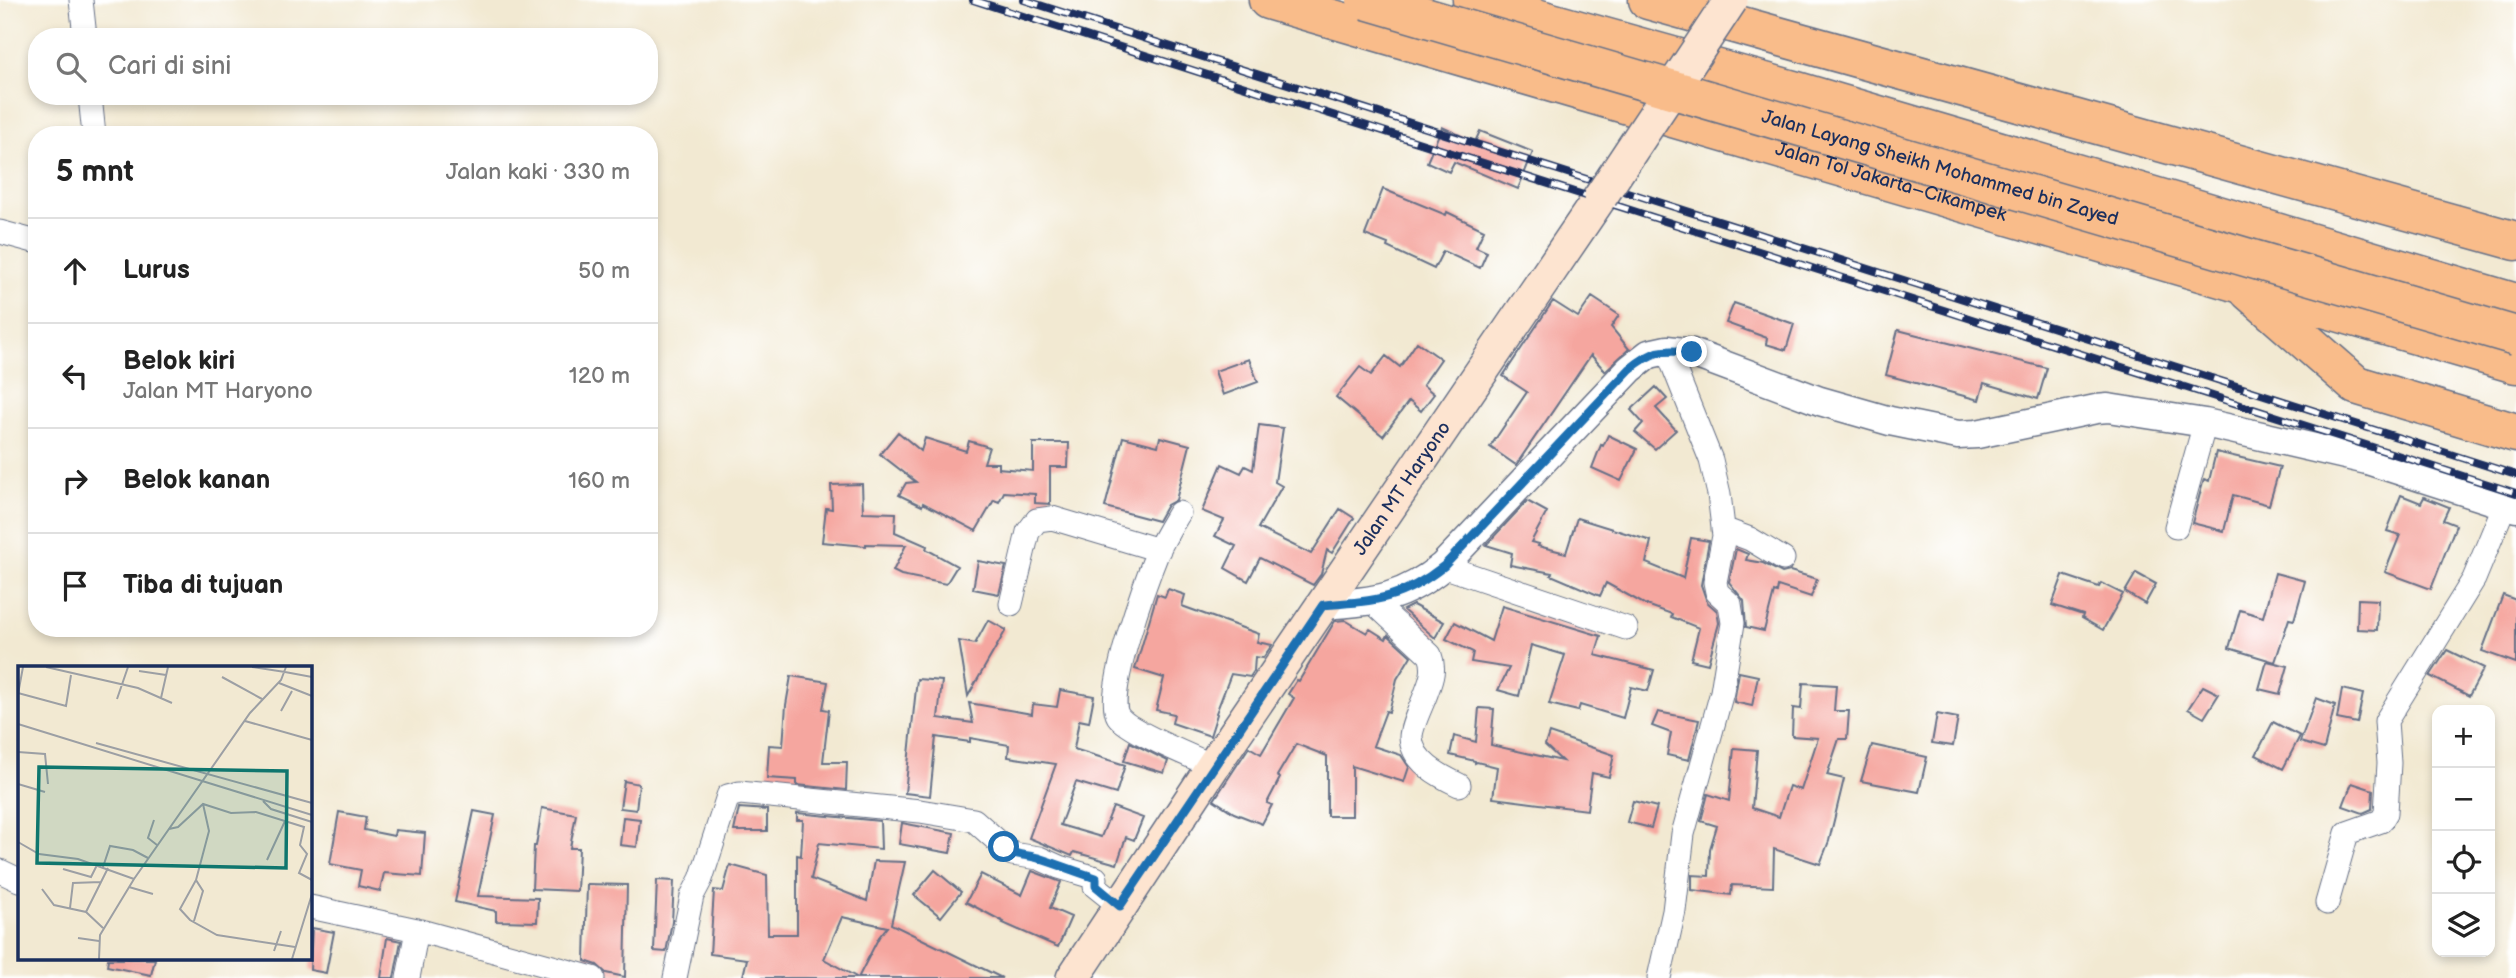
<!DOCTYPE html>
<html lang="id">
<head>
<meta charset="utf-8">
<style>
	body { margin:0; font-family:"Balsamiq Sans",sans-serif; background:#f2f2f2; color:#222 }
	.controls { position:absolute; right:21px; bottom:21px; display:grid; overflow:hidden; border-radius:14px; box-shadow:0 4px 10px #0003 }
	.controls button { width:63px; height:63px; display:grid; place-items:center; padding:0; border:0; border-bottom:2px solid #e0e0e0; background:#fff; color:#222; font:35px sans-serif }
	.stop { position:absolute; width:21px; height:21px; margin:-16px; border:5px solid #1f6fb2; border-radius:50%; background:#fff }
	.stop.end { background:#1f6fb2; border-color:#fff; box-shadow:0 2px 7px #0008 }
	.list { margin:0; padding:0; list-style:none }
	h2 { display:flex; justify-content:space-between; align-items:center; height:91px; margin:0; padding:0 28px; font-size:30px }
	h2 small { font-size:23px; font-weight:400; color:#767676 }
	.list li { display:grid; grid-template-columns:46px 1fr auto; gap:21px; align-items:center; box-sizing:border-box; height:105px; padding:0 28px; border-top:2px solid #e0e0e0 }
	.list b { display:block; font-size:26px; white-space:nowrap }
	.list p { margin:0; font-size:23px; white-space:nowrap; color:#767676 }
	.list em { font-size:23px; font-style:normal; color:#767676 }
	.icon { flex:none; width:38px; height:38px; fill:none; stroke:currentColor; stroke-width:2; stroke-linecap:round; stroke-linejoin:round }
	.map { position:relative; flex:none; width:2516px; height:978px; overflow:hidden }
	.search { position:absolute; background:#fff; box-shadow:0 4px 10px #0003; left:28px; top:28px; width:630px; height:77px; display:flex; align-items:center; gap:18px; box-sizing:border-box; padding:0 24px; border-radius:28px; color:#767676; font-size:26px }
	.panel { position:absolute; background:#fff; box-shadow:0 4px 10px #0003; left:28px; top:126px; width:630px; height:511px; border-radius:28px }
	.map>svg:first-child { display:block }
</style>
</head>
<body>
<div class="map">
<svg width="2516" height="978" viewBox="0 0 2516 978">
	<rect width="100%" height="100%" fill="#fff"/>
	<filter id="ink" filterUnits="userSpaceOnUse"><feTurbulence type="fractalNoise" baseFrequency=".0143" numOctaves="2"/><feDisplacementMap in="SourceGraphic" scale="14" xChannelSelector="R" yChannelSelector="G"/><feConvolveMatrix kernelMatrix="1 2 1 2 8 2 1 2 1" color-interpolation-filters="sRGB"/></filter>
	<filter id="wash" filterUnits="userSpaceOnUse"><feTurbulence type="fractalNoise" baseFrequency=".00686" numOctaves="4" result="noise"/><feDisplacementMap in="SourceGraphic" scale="28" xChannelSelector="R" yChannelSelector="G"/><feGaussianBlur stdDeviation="1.57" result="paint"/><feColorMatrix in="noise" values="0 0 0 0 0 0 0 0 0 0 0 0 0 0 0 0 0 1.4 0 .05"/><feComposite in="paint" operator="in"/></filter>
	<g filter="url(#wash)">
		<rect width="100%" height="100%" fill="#f2e9d2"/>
		<g id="blocks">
			<path fill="#f5a69f" d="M1442,127L1475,142L1480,131L1533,152L1518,189L1454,162L1449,172L1427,162Z
				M1383,189L1446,215L1447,212L1484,230L1476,247L1487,252L1480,268L1443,251L1434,269L1387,247L1388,244L1365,235Z
				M1592,297L1619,315L1611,327L1629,349L1605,371L1591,355L1516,465L1490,447L1527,392L1503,376L1553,301L1578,317Z
				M1734,303L1794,324L1786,350L1766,344L1767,338L1726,323Z
				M1898,330L2047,368L2038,399L1984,383L1979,400L1886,375Z
				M1417,342L1441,359L1423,385L1434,394L1421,411L1409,401L1383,436L1336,397L1360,367L1371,375L1386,356L1400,367Z
				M1249,359L1258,382L1223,395L1215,371Z
				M1656,387L1667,399L1656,408L1676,430L1655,449L1635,432L1643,423L1631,410Z
				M1259,425L1283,428L1275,482L1282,486L1258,528L1311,554L1340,509L1354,518L1332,553L1327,550L1321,574L1313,585L1260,558L1248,581L1225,568L1236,546L1215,536L1224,520L1202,511L1222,464L1241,473L1245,466L1253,470Z
				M898,432L921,451L925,438L966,451L969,441L989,447L984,463H998V468L1033,471V443H1069L1068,467H1050V504L1035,503V494L1004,492L999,502L994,500L976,531L923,503L922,506L899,495L906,483L916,482L880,454Z
				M1608,435L1637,449L1621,481L1592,468L1601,445L1603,446Z
				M1123,437L1158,446L1160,437L1190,445L1176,500L1167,505L1158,521L1105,507Z
				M2216,452L2280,467L2269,505L2233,495L2224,531L2192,523L2204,479L2209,481Z
				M862,484L863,512L896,513L895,532L927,546L926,549L957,566L946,584L901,575L893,571L906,545L866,544V546L822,542L826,508L832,509L831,485Z
				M2401,495L2421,503L2424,497L2449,507L2443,520L2456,525L2431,589L2385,572L2400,535L2387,531Z
				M1527,501L1547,512L1531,542L1539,544L1538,546L1566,553L1577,518L1651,541L1646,563L1683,578L1691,538L1709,541L1701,585L1707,602L1717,611L1719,623L1708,664L1691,660L1699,628L1671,617L1672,614L1644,604L1606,583L1600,596L1551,575L1552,573L1510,565L1512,553L1486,545Z
				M1736,549L1748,554L1746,560L1763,563L1782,573L1790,571L1817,579L1811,597L1778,586L1777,593L1774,592L1764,631L1746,627L1744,601L1729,582Z
				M978,561L1006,566L999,594L973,589Z
				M2136,573L2156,584L2145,604L2125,592Z
				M2275,573L2305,581L2294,620L2289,619L2275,662L2229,648L2240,610L2263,617Z
				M2063,575L2099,587L2101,583L2123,594L2103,630L2082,618L2083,615L2052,605Z
				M1168,589L1185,595L1182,606L1259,634L1257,642L1272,645L1263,658L1255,657L1254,671L1250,677L1231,674L1216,713L1217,714L1210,736L1172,723L1174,714L1156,710L1164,678L1135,669L1157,594L1165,597Z
				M2503,595L2516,600V663L2482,651Z
				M2358,599L2378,600L2377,630L2357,629Z
				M1413,605L1444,622L1435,638L1403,610Z
				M1502,606L1601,636L1595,655L1654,670L1648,691L1631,687L1623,718L1580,705L1578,711L1549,704L1565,655L1531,645L1519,696L1498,690L1509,668L1471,662L1473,652L1446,639L1455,622L1491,641Z
				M988,620L1006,630L968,696L959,641L975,644Z
				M1345,620L1367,633L1370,629L1386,639L1388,635L1411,656L1397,679L1389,712L1386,711L1373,746L1401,755L1409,767L1404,782L1352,766V816H1327V756L1296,744L1277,776L1280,778L1267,803L1272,805L1262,824L1234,813L1214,800L1249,747L1261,754L1294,698L1288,694L1297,680L1299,681L1335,621Z
				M2447,650L2484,668L2469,696L2430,676Z
				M2267,661L2288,666L2280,694L2259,689Z
				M1739,672L1758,676L1752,706L1734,702Z
				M791,676L828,682L823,709L829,710L823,762H847L846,790L797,785V780L767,778L769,745L783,746L786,705Z
				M917,679L942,681L938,718L973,723L969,703L1032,714L1033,704L1057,707L1060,690L1094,696L1089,722L1079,720L1074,749L1125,765L1116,794L1076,782L1060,825L1101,837L1113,807L1143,818L1134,840L1126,837L1117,864L1074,852L1072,856L1029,838L1056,764L1008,757L1009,745L970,738V742L936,737L930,796L905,793Z
				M1803,683L1836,685L1834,711H1849L1847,739H1839L1827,775L1844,779L1829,841L1820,864L1774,849L1773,887L1732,885L1731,895L1692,890V875L1709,876L1710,849L1717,826L1701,821L1708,794L1729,801L1734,748L1757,750L1752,808L1779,817L1789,786L1801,790L1818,738L1792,736L1793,708L1801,709Z
				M2203,686L2219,694L2204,718L2188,709Z
				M2342,689L2363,694L2357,723L2337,719Z
				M2316,698L2335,705L2324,749L2300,742Z
				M1479,708L1494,709L1491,745L1562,761L1545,745L1549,733L1614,755L1609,777L1592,773L1587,810L1493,798L1497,767L1477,762L1475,763V761L1450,755L1454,736L1476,742Z
				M1658,712L1699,720L1689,760L1667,755L1671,733L1652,726Z
				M1937,714L1958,718L1953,746L1932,743Z
				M2273,722L2300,736L2283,769L2256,755Z
				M1130,742L1168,761L1164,773L1124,761Z
				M1872,745L1927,757L1919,792L1861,781Z
				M624,781L639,784L636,810L620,808Z
				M2352,783L2373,790L2372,809L2363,813L2343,806Z
				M1633,801L1657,807L1651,828L1627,822Z
				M542,808L576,814L570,848H579L577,891L532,889L534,846H536Z
				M739,808L767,810V831H734Z
				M474,811L495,815L478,896L538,898L537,922L496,921V911L455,902Z
				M339,812L366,817L364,830L394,836L395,830L425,833L422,876L384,873L380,891L358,886L361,870L330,864Z
				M797,813L880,821L881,849L819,843L811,879L867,901L874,861L905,862L891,924L1002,978H858L879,937L887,927L842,917L824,959L858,978H755L743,976L747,959L710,954L714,890L723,891L730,865L767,875L768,934H797V855L801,856L803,820H797Z
				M623,817L640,819L637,847L620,845Z
				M902,823L954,833L950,853L899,844Z
				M935,870L961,892L941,917L914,895Z
				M1032,871L1061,882L1050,908L1071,917L1058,947L1003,923L1004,922L966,902L981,874L1022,895Z
				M657,880L674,881L672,922L666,952L654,951Z
				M587,884L627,885L625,977L606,973L597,965L585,961Z
				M312,928L334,932L326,973L310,970Z
				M387,938L401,941L394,978H381Z
				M108,959H155L151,975L107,966Z"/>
		</g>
	</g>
	<g filter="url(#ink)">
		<use href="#blocks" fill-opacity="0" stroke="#667087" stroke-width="2"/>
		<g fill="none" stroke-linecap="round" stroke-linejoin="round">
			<defs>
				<path id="minor" d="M81,0L85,37
					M90,96L94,135
					M0,232L37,242
					M1179,513C1172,525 1164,538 1158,551C1147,578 1104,694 1118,716C1128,731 1195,758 1213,766
					M2176,527L2205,423
					M1723,529L1750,539L1783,559
					M1443,566L1626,628
					M1372,601L1430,655C1435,668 1432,678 1427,691C1423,703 1411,726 1411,737C1412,762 1440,776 1459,785
					M1011,604L1028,532L1037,520L1052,518L1159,550
					M0,871L19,880
					M2327,903L2347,833L2381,821L2386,813L2389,763L2386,721L2474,579L2505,504
					M310,907L417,930L593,978
					M408,978L417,930
					M675,978L692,896L701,879L728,796L740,793L920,811L974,820L1012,854L1039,858L1059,867L1096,878L1095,886L1120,906
					M1659,978L1674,911L1683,834L1722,692L1733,623L1730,604L1717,592L1715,582L1724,536L1719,494L1711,460L1667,350"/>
				<path id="tertiary" d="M1323,605C1375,601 1401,600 1443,566L1630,369L1649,354L1667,350L1692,353L1820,401L1890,421L1958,435L1977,434L2096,409L2108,408L2205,423L2367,460L2516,508"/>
				<g id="secondary">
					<path id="s1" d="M1073,978L1213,766L1601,196"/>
				</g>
				<g id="motorway">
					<path id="s2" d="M1268,0L2516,364"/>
					<path d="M1472,0L1797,91L2516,303"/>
					<path d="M1648,0L2516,241"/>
					<path d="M2249,291L2356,385L2516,433"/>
				</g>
			</defs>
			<use href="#minor" stroke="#667087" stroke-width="25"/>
			<use href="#tertiary" stroke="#667087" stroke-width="31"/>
			<use href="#secondary" stroke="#667087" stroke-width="36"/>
			<use href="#motorway" stroke="#667087" stroke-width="41"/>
			<use href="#minor" stroke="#fff" stroke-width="23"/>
			<use href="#tertiary" stroke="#fff" stroke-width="28"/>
			<use href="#secondary" stroke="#fde4d0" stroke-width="33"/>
			<use href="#motorway" stroke="#f9bc8a" stroke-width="38"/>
			<defs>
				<path id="rail" d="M973,0L2516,493
					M1024,0L2516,475"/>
			</defs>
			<use href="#rail" stroke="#1b2f5e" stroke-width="8"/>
			<use href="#rail" stroke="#fff" stroke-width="5" stroke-dasharray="16" stroke-linecap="butt"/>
			<defs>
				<path id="secondary-bridge" d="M1601,196L1731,0"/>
				<g id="motorway-bridge">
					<path id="s3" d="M1366,0L2516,336"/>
				</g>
			</defs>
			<use href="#secondary-bridge" stroke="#667087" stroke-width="36" stroke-linecap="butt"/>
			<use href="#motorway-bridge" stroke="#667087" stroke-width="41" stroke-linecap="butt"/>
			<use href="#secondary-bridge" stroke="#fde4d0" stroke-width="33"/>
			<use href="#motorway-bridge" stroke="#f9bc8a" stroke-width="38"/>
		</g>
	</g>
	<g fill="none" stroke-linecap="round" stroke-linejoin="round" filter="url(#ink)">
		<path stroke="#1f6fb2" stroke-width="9" d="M1004,847C1016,857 1028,854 1041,859C1060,865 1077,872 1096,878V886L1120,906L1323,605C1375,601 1401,600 1444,566L1630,369C1655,349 1661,350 1692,352"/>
	</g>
	<g text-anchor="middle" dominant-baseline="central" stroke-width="6" stroke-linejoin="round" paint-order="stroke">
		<g font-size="19" fill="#1b2f5e" stroke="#fff">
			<text stroke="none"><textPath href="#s3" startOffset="598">Jalan Layang Sheikh Mohammed bin Zayed</textPath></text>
			<text stroke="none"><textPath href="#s2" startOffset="649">Jalan Tol Jakarta–Cikampek</textPath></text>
			<text stroke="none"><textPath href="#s1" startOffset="590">Jalan MT Haryono</textPath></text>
		</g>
	</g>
	<g transform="translate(18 666)">
		<rect width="294" height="294" fill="#f2e9d2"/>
		<path fill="none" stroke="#9c9fa4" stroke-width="2" d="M28,1L120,22L154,37M234,1L267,6M121,5L148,9M267,6L294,11M204,11L244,33M261,17L294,30M0,27L48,40L53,9M0,28L5,1M143,32L150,1M99,33L110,1M263,45L274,25M227,55L294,74M0,58L294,149M78,77L294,137M0,86L27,88L30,118M0,118L27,126M245,135L253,143L294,156M136,154L130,172L139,179M151,163L160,161L185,138L213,147L238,146L286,161L282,179L289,188L281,207L294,214M0,176L21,188L60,193L116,213M249,194L267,155M85,201L92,180L115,184L130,192M45,203L73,211L79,199M178,214L162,243L172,254L199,269L277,281M111,221L135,228M24,223L36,239L68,246L85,262M52,242L55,217L83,216M68,246L90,202M176,255L185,225L178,214L191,165L185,138M60,272L81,275M256,285L263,265M81,293L82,269L116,213L232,47L263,14L268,1M274,293L294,228"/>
		<path fill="#0f766e" fill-opacity="0.15" stroke="#0f766e" stroke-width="3.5" d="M21,101L269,105L268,202L19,197Z"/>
		<rect width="294" height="294" fill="none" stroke="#1b2f5e" stroke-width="3.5"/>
	</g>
</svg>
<div class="controls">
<button>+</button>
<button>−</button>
<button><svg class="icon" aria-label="locate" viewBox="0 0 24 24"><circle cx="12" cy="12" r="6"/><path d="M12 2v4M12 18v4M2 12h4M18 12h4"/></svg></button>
<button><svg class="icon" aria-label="layers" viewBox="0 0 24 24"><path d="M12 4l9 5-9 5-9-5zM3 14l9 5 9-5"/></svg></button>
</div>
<div class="stop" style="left:1004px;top:847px"></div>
<div class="stop end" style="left:1692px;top:352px"></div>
<div class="search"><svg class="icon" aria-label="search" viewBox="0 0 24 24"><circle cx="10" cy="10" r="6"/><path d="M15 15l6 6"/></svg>Cari di sini</div>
<section class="panel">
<h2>5 mnt<small>Jalan kaki · 330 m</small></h2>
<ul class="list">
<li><svg class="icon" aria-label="ahead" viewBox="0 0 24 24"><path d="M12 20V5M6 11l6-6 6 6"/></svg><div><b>Lurus</b></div><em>50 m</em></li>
<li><svg class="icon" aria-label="left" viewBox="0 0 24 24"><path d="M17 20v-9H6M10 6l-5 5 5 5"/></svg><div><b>Belok kiri</b><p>Jalan MT Haryono</p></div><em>120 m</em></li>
<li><svg class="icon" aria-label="right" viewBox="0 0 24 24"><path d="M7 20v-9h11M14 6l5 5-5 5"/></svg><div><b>Belok kanan</b></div><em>160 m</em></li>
<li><svg class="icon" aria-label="arrive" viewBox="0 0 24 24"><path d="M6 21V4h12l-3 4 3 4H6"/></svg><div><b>Tiba di tujuan</b></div></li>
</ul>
</section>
</div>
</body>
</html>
